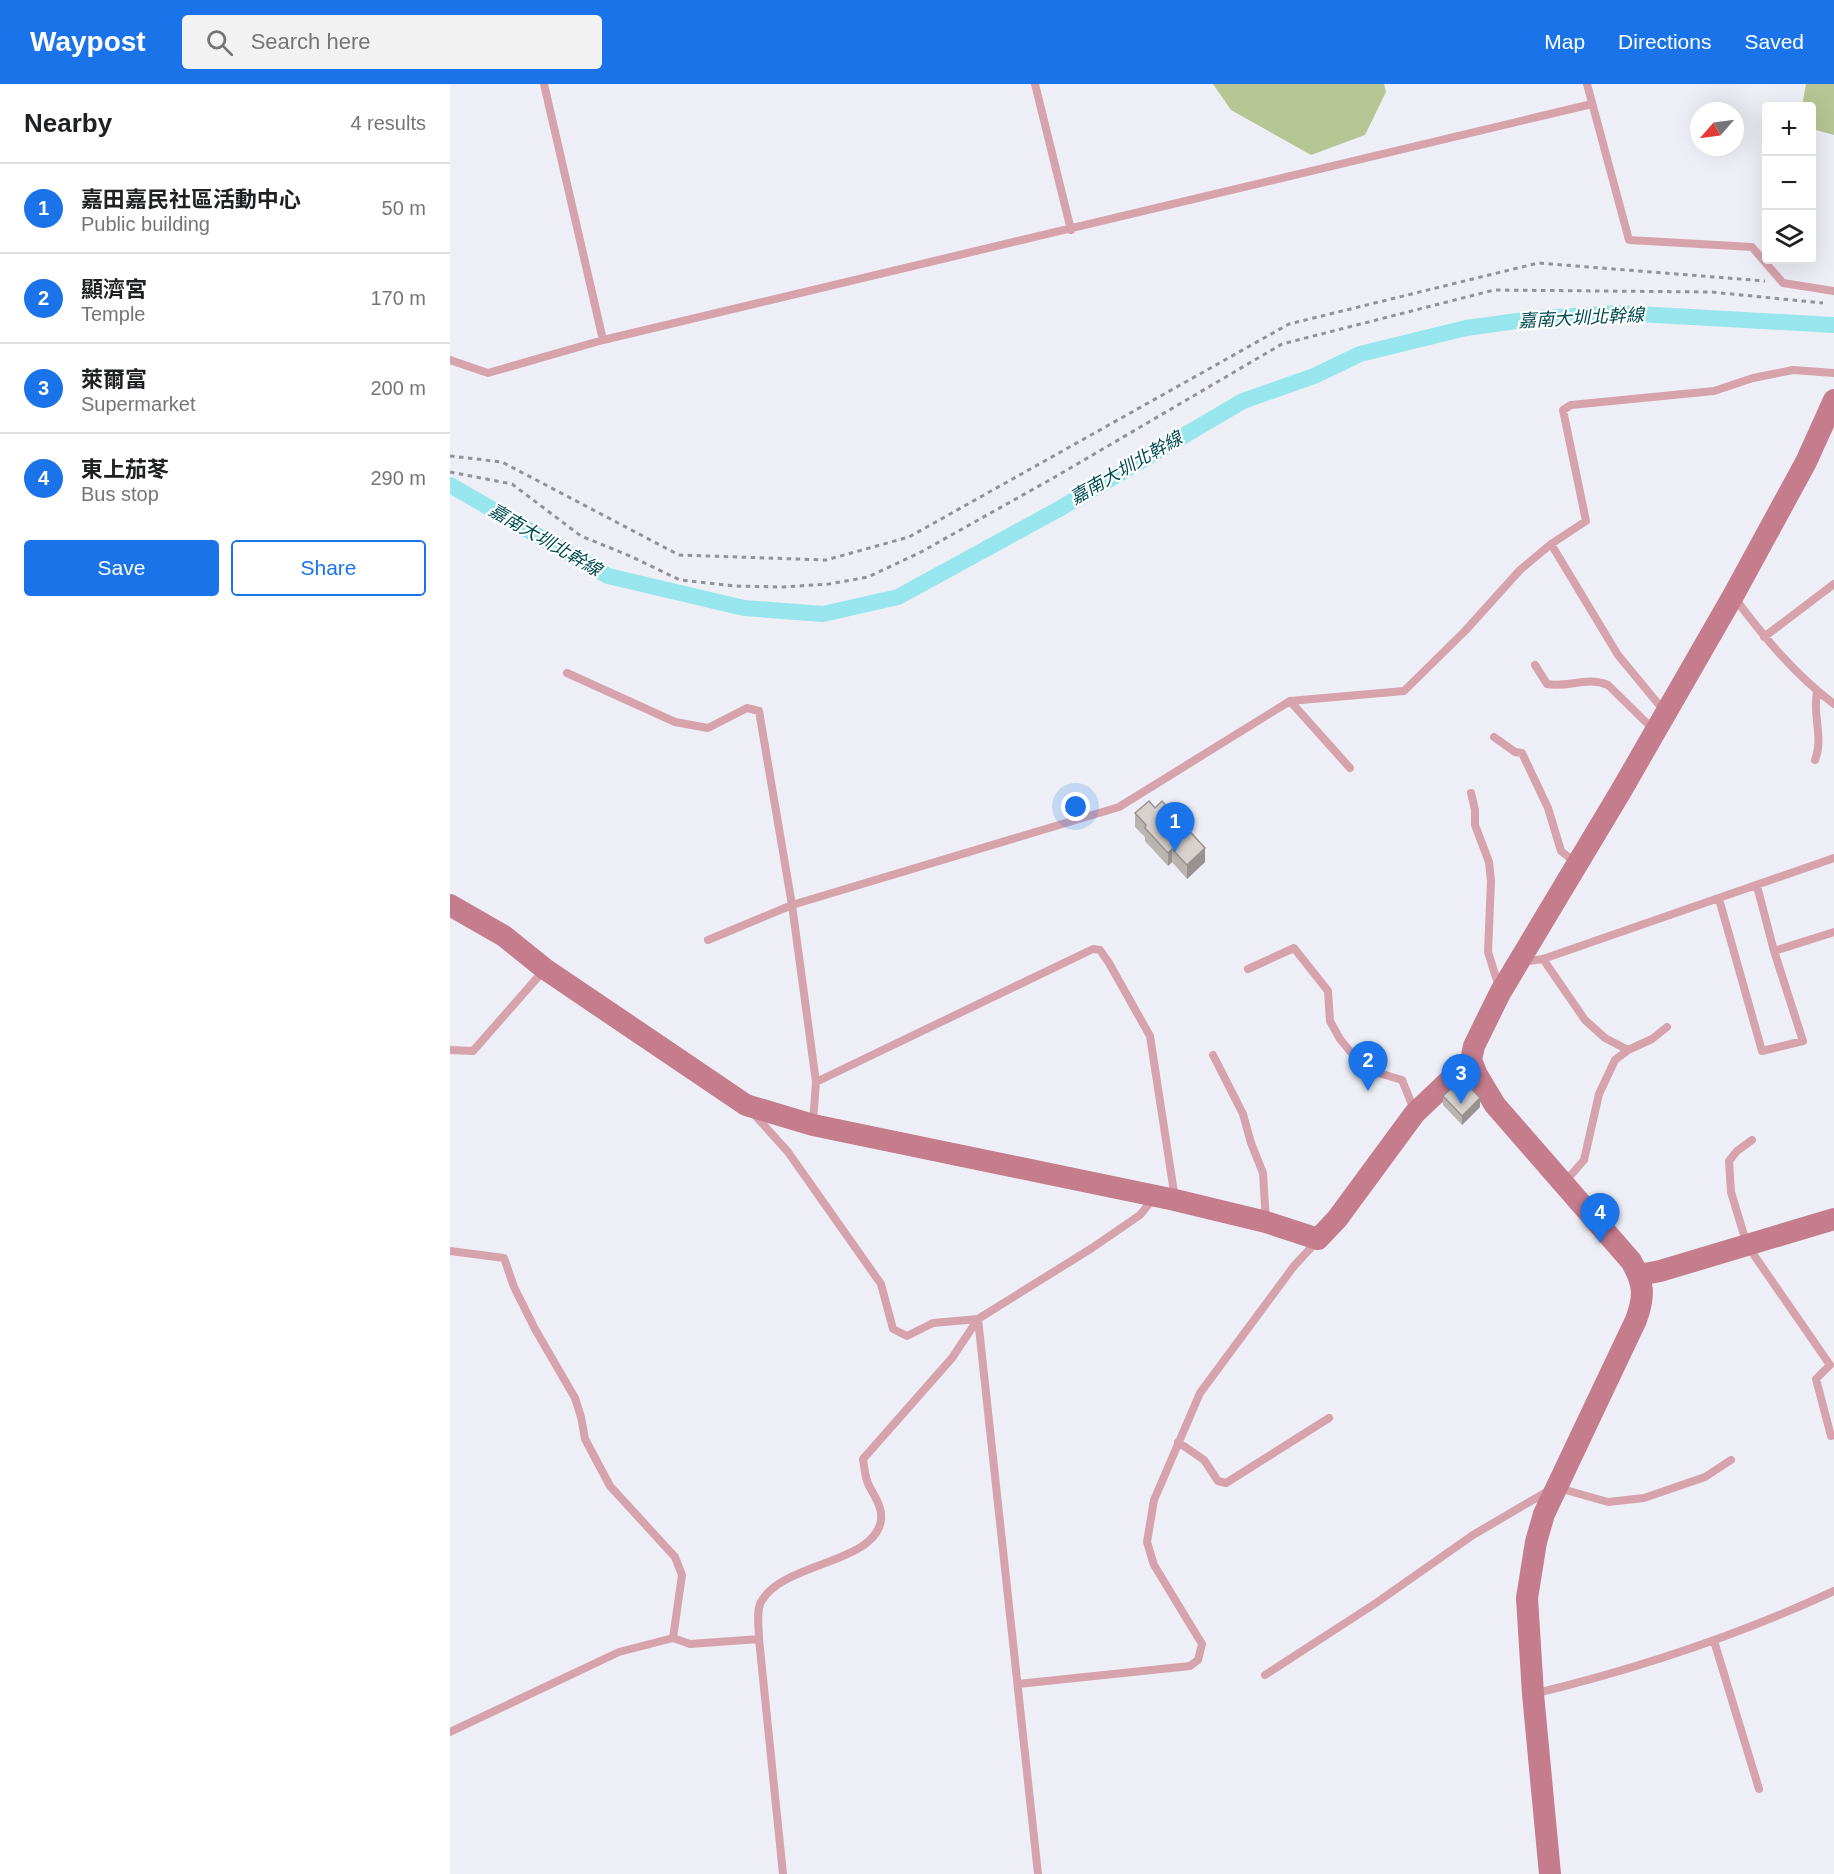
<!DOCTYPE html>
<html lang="en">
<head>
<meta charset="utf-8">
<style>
	body { margin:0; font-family:Arial,"Noto Sans TC",sans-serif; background:#f2f2f2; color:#202124 }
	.controls { position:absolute; right:18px; top:18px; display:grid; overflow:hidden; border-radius:6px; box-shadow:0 6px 24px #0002 }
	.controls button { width:54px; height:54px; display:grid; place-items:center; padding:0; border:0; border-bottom:2px solid #e0e0e0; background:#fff; color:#202124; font:30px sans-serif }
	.compass { position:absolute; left:1240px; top:18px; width:54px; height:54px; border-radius:50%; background:#fff; box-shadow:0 6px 24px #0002; rotate:242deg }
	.you { position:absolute; left:626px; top:723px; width:21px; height:21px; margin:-15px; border:4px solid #fff; border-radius:50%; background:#1a73e8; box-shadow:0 0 0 9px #1a73e833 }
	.badge { display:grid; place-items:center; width:39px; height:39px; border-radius:50%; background:#1a73e8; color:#fff; font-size:20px; font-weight:700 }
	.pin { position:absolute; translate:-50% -50px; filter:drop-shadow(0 2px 3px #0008) }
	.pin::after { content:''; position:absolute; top:32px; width:21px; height:18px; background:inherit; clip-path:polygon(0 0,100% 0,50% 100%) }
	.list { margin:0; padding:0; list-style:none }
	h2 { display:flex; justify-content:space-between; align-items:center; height:78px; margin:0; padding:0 24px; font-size:26px }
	h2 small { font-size:20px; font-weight:400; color:#757577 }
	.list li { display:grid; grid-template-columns:39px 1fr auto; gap:18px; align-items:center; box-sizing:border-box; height:90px; padding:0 24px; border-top:2px solid #e0e0e0 }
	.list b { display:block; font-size:22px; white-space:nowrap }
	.list p { margin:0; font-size:20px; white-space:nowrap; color:#757577 }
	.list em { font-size:20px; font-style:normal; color:#757577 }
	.actions { display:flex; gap:12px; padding:18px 24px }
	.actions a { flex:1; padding:14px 0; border:2px solid #1a73e8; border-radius:6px; text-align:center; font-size:21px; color:#1a73e8 }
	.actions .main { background:#1a73e8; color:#fff }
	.icon { flex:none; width:33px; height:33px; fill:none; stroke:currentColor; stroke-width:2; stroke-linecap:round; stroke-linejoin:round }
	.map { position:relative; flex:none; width:1384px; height:1790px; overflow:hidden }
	header { display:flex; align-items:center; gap:36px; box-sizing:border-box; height:84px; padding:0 30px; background:#1a73e8; color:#fff }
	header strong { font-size:28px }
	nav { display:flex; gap:33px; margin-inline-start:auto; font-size:21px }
	.search { width:420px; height:54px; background:#f2f2f2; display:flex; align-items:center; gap:15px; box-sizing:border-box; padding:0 21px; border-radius:6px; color:#757577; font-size:22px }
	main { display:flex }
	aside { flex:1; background:#fff }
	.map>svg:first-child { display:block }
</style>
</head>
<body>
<header>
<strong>Waypost</strong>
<div class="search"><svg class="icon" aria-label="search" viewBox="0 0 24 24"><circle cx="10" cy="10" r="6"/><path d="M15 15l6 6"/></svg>Search here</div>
<nav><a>Map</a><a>Directions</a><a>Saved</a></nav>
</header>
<main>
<aside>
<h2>Nearby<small>4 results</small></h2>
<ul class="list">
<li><span class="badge">1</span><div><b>嘉田嘉民社區活動中心</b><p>Public building</p></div><em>50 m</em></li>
<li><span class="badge">2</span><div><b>顯濟宮</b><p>Temple</p></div><em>170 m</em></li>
<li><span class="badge">3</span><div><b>萊爾富</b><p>Supermarket</p></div><em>200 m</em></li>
<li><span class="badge">4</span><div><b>東上茄苳</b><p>Bus stop</p></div><em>290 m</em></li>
</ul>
<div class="actions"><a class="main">Save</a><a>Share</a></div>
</aside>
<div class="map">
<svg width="1384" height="1790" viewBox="0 0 1384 1790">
	<rect width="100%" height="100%" fill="#eeeff6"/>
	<path fill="#b6c594" d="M763,0H934L936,8L915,51L861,71L781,26Z
		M1356,0H1384V51L1362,45V22H1352Z"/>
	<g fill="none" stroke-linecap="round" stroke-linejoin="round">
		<path stroke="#97e5ed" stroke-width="16" d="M0,401L158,492L294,524L373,530L448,513L609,425L793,317L864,292L910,270L1016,244L1089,234L1170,229L1384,241"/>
		<path stroke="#929297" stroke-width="3" stroke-dasharray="4.5 4.5" stroke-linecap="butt" d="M0,372L52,378L229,471L376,476L459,453L839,240L1088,179L1315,197
			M0,388L62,400L131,452L180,472L230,496L285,502L333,503L379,500L418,493L471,468L605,393L832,260L1044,206L1261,208L1373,219"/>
		<path stroke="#d6a2ac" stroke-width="8" d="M94,0L153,256
			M585,0L621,146
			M1137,0L1179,156L1302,163L1333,199L1384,207
			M0,276L38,289L153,256L1142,20
			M1101,460L1168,571L1215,628
			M1284,513C1313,552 1345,591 1384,620
			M1314,553L1384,500
			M1085,581L1097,600C1119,604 1136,592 1158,601L1205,647
			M117,589L225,638L258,644L297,624L309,627L342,821L366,998L363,1038
			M840,617L900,684
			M1044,653L1065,668L1072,669L1098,724L1111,767L1127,780
			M1365,676C1374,653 1362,631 1367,608
			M1021,709L1025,726V741L1039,778L1041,797L1038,868L1049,903
			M1269,815L1312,967L1353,957L1324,867L1307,802
			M258,856L342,821L669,723L840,617L954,607L1015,547L1070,486L1101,460L1136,437L1113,326L1121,321L1264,307L1303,294L1343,286L1384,289
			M1324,867L1384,848
			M1093,875L1135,936L1155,954L1178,966
			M1072,878L1093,875L1384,774
			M798,885L844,864L878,907L880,937L890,955L904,972L922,987L952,996L965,1028
			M0,966L23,967L95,885
			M763,971L793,1030L801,1059L813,1089L816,1138
			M366,998L643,865L650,866L659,879L700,952L725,1115
			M304,1030L338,1068L431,1200L443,1245L457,1252L483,1239L528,1235L588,1790
			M1302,1056L1287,1067L1279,1077L1281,1108L1297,1161L1380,1281L1366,1295L1381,1352
			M1114,1099L1134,1076L1149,1010L1165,976L1178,966L1202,955L1217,943
			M0,1167L54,1174L64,1203L85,1245L125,1314L131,1333L135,1355L160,1402L225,1473L232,1491L223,1554
			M728,1358L754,1376L768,1397L776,1399L879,1334
			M1264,1557L1309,1705
			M815,1591L926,1519L1023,1451L1105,1403L1158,1418L1194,1414L1255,1393L1281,1376
			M568,1600L740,1582L748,1576L752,1560L704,1481L697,1458L704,1416L750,1309L844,1182L868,1156
			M1083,1610C1187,1585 1287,1552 1384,1507
			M0,1648L169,1568L223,1554L240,1560L309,1555
			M333,1790L309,1555C309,1544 306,1527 311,1518C332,1478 425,1480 431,1436C433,1421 422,1410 417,1397C415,1390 414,1382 413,1375L502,1274L528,1235L642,1164L690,1131L703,1115"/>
		<path stroke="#c57c8c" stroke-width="22" d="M0,821L54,852L95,885L296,1021L363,1041L725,1116L816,1138L868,1155L887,1135L965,1029L1021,976
			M1189,1191L1210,1187L1384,1135
			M1100,1790L1083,1610L1077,1514L1086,1458L1094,1430L1186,1236C1195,1212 1194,1199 1181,1177L1045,1021L1027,991L1021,976L1024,962L1050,909L1171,707L1283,512L1356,378L1384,316"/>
	</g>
	<path fill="#bab4b0" d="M705,724L755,778L737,795L722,778L718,782L695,757V753L685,743V729Z
		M993,1012L1030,1023L1012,1041L993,1021Z"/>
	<path fill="#979290" d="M755,764V778L737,795V781Z
		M722,765V778L718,782V769Z
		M1030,1014V1023L1012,1041V1032Z"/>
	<path fill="#d8d1cd" stroke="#979290" stroke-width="1.5" d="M699,717L705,724L712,717L755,764L737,781L722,765L718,769L695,744L696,741L685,729Z
		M1012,994L1030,1014L1012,1032L993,1012Z"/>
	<g text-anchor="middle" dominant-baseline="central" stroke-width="4.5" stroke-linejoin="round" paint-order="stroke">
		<g font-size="18" font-style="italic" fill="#004b51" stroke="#fff">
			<text transform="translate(1131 234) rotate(-3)">嘉南大圳北幹線</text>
			<text transform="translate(676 384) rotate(-30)">嘉南大圳北幹線</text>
			<text transform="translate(95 456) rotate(30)">嘉南大圳北幹線</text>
		</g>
	</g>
</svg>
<div class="controls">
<button>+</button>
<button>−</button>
<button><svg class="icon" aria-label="layers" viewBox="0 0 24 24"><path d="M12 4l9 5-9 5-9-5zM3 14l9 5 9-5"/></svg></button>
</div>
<svg class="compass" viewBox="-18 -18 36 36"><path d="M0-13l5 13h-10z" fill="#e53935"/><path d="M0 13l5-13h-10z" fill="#757577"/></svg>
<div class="you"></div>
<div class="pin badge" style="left:725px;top:768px">1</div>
<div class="pin badge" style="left:918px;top:1007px">2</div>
<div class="pin badge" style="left:1011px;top:1020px">3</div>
<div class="pin badge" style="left:1150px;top:1159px">4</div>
</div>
</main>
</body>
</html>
